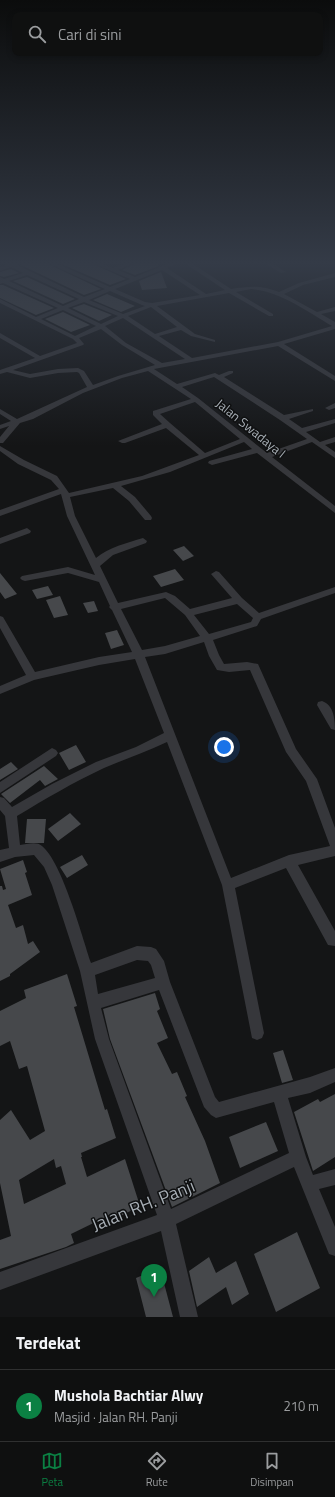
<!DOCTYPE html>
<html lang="id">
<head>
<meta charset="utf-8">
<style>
	body { margin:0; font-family:"Titillium Web",sans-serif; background:#181919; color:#f1f3f6 }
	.you { position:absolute; left:224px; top:747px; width:14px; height:14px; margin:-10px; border:3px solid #fff; border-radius:50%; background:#1a73e8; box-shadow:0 0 0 6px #1a73e833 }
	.badge { display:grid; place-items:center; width:26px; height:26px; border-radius:50%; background:#0b8043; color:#fff; font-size:13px; font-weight:700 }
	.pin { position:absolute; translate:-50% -33px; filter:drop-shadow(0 1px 2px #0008) }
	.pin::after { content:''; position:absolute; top:21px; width:14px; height:12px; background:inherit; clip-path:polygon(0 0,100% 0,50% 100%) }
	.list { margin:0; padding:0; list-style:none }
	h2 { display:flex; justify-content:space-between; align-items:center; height:52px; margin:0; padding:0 16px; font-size:17px }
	h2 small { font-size:13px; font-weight:400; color:#9b9d9f }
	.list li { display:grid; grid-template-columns:26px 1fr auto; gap:12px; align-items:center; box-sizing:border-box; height:72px; padding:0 16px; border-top:1px solid #2f3030 }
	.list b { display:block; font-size:15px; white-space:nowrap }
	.list p { margin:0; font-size:13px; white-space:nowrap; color:#9b9d9f }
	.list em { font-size:13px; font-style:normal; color:#9b9d9f }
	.icon { flex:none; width:22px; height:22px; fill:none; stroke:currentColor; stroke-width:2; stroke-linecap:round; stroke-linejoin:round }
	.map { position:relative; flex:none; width:335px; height:1317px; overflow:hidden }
	.search { position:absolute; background:#0f1010; box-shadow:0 2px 6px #0003; left:12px; right:12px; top:12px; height:44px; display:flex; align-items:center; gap:10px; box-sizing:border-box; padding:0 14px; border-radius:8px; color:#9b9d9f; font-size:15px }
	.sheet { height:124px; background:#0f1010 }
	nav { display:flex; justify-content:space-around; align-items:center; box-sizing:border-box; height:56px; border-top:1px solid #2f3030; background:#0f1010; font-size:11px; color:#9b9d9f }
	nav a { display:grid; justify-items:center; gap:2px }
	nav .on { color:#0b8043 }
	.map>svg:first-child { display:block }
</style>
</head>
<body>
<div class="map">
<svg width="335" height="1317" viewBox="0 0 335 1317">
	<rect width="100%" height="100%" fill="#141516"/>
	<path fill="#46484b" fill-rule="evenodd" d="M26,262H44L101,289L84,295L21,265Z
		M57,262H89L126,279L110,285Z
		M138,262H157L159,266L135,275L122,270Z
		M11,269L19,273L4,277L0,276V272Z
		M161,272L167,288L142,290L139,281Z
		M27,277L75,299L63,304L13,281Z
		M0,285H3L54,308L36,315L0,298Z
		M107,294L135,306L121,312L93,300Z
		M84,304L112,315L99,321L72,308Z
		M63,312L90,325L71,332L45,319Z
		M184,546L194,556L183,561L173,550Z
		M175,569L184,580L161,587L153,576Z
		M0,573L17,594L5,599L0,592Z
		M48,586L53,595L37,599L32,590Z
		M60,596L68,615L54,618L46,600Z
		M94,601L98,611L88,613L83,603Z
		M117,630L124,645L111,649L105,633Z
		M76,745L86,762L69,770L59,753Z
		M11,762L18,769L0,780V769Z
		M44,766L58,779L45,786L40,780L10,803L1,794Z
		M70,813L81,824L58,841L48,829Z
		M27,819H46L44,843H25Z
		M82,855L88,865L67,878L60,867Z
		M23,860L27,872L25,873L32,895L8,905L16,928L23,925L28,944L33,941L40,952L10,974V976L0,981V886H2L3,890L6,889L0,869Z
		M67,974L77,1006L74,1007L105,1110L107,1109L116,1138L81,1153L82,1157H81L87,1177L125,1159L140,1206L113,1220L112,1214L71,1234L74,1243L66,1247L0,1269V1240L11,1236L0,1183V1120L11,1110L30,1140L45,1131L27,1066L19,1069L10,1041L0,1046V1011L26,998L24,990ZM54,1159L56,1168L61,1166L66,1184L24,1204L19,1180Z
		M155,993L160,1009L157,1011L168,1038L157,1043L172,1074L177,1072L187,1096L185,1097L205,1141L220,1183L172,1207L110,1039L103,1009Z
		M283,1050L293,1080L282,1083L273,1053Z
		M335,1094V1157L313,1171L294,1112L318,1099L320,1102Z
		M266,1122L278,1151L240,1168L229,1137Z
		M297,1232L320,1288L276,1312L254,1254Z
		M209,1257L216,1273L236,1261L249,1294L232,1305L226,1287L197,1307L189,1271Z
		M160,1268L173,1317H146L136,1278Z"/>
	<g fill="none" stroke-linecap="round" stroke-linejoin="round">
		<path fill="#36373b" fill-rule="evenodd" d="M2,262L12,263L25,262L17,265L84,297L105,289L45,262H53L110,287L130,279L90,262H98L113,268L129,262H137L118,270L135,277L172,262H180L167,268L206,294L225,290L183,262H190L231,289C250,286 261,285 279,292L299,283L335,273V277L303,285L284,294L317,312L335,307V311L321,314L335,322V329L284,344L335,376V381L278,346L154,369L177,384L215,373L219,375L229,371H233V373L224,377L284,415L313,409V411L289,419L302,428L335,419V423L306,432L320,442L335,437V442L325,445L335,452V458L312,442L272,457L335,506V513L257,453L212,465L208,463L209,461L252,449L244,442L170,472L121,486L135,497L151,516L152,518L151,520H145L129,501L113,488L70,497L75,516L96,558C109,547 127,543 143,538L147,541L146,543L113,555L100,566L118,603L166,592L175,596L190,609L232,598L211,574L216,571L219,572L242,598L259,613L335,587V593L261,619L257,626L213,640L219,655L224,664L247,662L258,664L296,749L317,779L335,828V856L298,865L335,931V946L328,945L286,868L235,888L264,1033L262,1038L257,1040L252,1038L222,885L167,742C146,752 125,759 104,768C74,782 45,799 17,816L20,845C27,844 37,841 42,846C62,862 82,936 91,963L137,946L151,947L156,949L164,961L170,982L215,1097L219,1102L310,1077L335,1068V1082L310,1093L288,1098L306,1157L313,1175L335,1169V1185L319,1189L335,1227V1256L329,1254L294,1167L176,1224L198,1317H180L161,1231L0,1290V1272L157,1215L95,1039L80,971L52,885L44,867L34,855L15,857L0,862V850L9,848L5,816L0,810V797L4,798L12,807L52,784L96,762L136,747L164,733L135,659L99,665L34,680L0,694V686L26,675L0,628V616L3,617L35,672L99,657L132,652L112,610L109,607L110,606L99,582L68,573L25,581L22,580L20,578L22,576L68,567L95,575L67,516L61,494L0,516V510L59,489L51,480L18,464L0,451V446L24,460L57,476L69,493L142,476L199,455L166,428L125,443H122L118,441L162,424L153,415V411L191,399L148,371L122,378L83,393L33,419L20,423L3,443H0V437L9,426L0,429V425L11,421L0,414V409L17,419L87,387L79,373L77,372L58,373L30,378L7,372L0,374V370L35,358L0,338V333L40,356L77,343L73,339L0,303V299L36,317L58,308L3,283L0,284V277L4,279L23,273L11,267L0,271V267L7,265ZM162,270L200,295L152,303L145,302L115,289ZM27,275L79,299L63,306L9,281ZM251,289C281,292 306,311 332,326L278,342L192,358L159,336L181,330L191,336L215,342V340L195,334L157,306L229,293L269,316H273V314L236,292ZM110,291L142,305L145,306L123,314L89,300ZM84,302L118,316L101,324L68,308ZM151,307L177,327L155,334L128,316ZM63,310L96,326L75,336L41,319ZM123,318L185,359L162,363L126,343L105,326ZM101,329L122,345L155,365L118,376L93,385L84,371L78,368L58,369L30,374L13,370L83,345L84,344L79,338ZM214,377L280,420L307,439L267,453L198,398L182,387ZM195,402L240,439L205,453L170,423L160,414ZM165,598L185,615L200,636L165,646L142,650L121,609ZM237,604L253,618L251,622L209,634L194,615ZM204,642L209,656L217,670L229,672L250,670L286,752L306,781L330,846L289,855L231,878L145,657L165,654ZM137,960L148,961L151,965L155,978L98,994L95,975ZM159,990L204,1107L211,1115L216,1118L274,1102L289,1153L171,1209L109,1039L101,1008Z
			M263,262H270L286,272L281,273Z
			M335,403V408L329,410L325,408Z
			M27,528L31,531L30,533L0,544V538Z
			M322,701C334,705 335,720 335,730L331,729L317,705L318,702Z
			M52,748L56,750L58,753L56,756L0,793V782Z"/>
	</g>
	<linearGradient id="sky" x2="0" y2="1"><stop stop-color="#0b0c0c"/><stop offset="0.59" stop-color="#343b47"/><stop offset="1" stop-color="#343b47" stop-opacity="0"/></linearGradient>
	<rect width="335" height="446" fill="url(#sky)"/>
	<g text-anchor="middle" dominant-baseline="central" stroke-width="3" stroke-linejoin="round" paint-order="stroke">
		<g font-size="13" fill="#a7aeb5" stroke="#0f1011">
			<text transform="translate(251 428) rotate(39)">Jalan Swadaya I</text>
		</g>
		<g font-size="18" fill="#a7aeb5" stroke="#0f1011">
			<text transform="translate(143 1205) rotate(-22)">Jalan RH. Panji</text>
		</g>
	</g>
</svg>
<div class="you"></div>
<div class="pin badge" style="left:154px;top:1297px">1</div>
<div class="search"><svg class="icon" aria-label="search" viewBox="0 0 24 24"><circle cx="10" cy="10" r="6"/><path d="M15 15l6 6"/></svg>Cari di sini</div>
</div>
<section class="sheet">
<h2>Terdekat<small></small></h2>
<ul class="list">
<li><span class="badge">1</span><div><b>Mushola Bachtiar Alwy</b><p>Masjid · Jalan RH. Panji</p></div><em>210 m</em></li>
</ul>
</section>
<nav>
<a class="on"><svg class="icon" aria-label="map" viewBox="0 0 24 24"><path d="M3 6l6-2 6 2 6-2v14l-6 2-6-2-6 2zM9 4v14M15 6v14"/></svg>Peta</a>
<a><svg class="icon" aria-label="directions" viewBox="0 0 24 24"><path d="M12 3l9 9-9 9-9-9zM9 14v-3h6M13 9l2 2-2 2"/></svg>Rute</a>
<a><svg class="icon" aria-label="saved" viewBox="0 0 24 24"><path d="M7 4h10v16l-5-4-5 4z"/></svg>Disimpan</a>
</nav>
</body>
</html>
